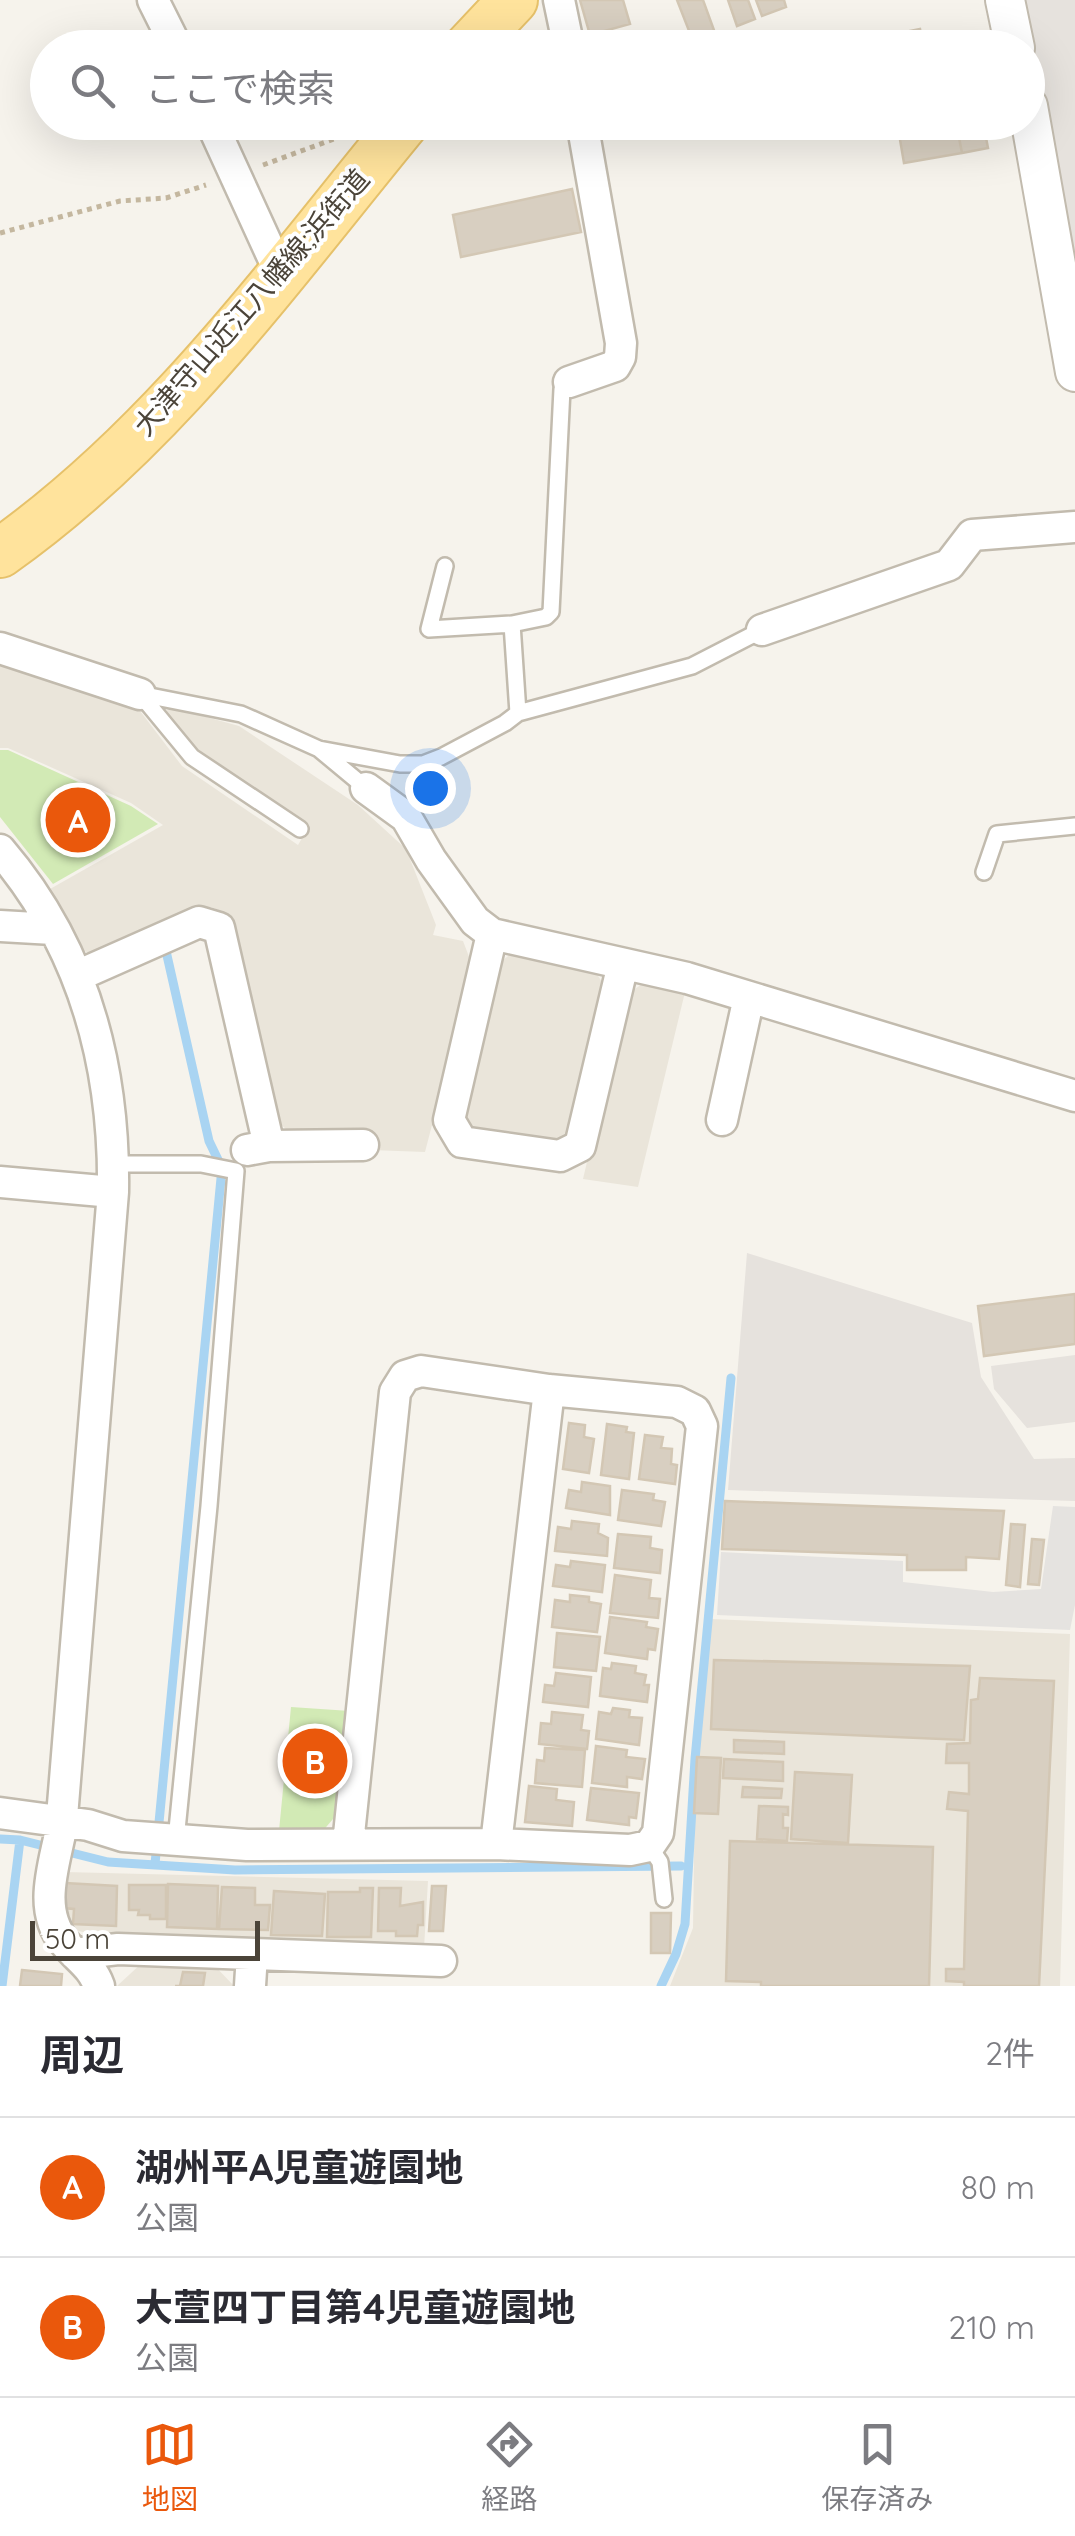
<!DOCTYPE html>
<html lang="ja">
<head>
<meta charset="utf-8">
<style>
	body { margin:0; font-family:Quicksand,"Noto Sans JP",sans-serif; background:#f2f2f3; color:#2b2b33 }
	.scale { position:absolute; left:30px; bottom:25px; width:230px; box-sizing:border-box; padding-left:10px; border:5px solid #4b4439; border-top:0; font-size:28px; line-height:35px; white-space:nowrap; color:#4b4439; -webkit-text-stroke:8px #fff; paint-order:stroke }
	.you { position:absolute; left:430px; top:788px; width:35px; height:35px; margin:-25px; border:8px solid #fff; border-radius:50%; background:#1a73e8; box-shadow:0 0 0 15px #1a73e833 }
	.badge { display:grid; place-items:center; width:65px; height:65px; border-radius:50%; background:#ea580c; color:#fff; font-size:32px; font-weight:700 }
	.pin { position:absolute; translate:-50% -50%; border:5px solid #fff; box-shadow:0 2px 10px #0006 }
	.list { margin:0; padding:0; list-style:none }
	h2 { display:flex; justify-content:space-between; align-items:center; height:130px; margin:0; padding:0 40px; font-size:42px }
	h2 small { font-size:32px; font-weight:400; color:#7c7c81 }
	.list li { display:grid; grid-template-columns:65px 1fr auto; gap:30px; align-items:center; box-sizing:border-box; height:140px; padding:0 40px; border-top:2px solid #e1e1e2 }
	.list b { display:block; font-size:38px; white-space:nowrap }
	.list p { margin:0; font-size:32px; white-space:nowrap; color:#7c7c81 }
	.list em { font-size:32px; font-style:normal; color:#7c7c81 }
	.icon { flex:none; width:55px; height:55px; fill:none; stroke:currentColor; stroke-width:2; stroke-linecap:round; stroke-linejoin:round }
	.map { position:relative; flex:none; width:1075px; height:1986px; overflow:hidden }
	.search { position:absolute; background:#fff; box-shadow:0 10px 40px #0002; left:30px; right:30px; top:30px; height:110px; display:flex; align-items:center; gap:25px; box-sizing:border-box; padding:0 35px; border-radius:55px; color:#7c7c81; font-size:38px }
	.sheet { height:410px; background:#fff }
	nav { display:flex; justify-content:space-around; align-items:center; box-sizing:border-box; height:140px; border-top:2px solid #e1e1e2; background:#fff; font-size:28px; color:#7c7c81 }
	nav a { display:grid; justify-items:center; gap:5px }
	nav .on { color:#ea580c }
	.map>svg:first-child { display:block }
</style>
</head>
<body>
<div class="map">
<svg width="1075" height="1986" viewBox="0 0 1075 1986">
	<rect width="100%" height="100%" fill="#f6f3ec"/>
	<path fill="#eae5da" d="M0,658L137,707L182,766L298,845L308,828L192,749L164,714L170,707L239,726L358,805L406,849L436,925L433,935L463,941L473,967L425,1152L371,1150L291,1133L274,1119L225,913L211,907L101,957L84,951L50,889L163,825L131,803L8,748H0Z
		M513,952L592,966L605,987L572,1129L549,1144L477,1132L461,1113L493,968Z
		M648,980L686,988L638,1187L583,1179L626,995Z
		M711,1619L1070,1634L1060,1986H670L693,1928L695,1790Z
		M64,1872L428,1881L424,1948L98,1936L75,1930L60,1907Z
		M143,1962L212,1963L234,1986H117Z"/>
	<path fill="#e6e2dd" d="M1021,0H1075V291Z
		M747,1253L972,1323L981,1377L1034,1459L1075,1458V1501L728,1490Z
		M1075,1355V1422L1027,1428L994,1389L991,1366Z"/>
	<path fill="#d2eab5" d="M0,750H8L131,806L158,824L53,884L0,817Z
		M291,1707L350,1711L339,1812L321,1833L279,1831Z"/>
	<path fill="#e5e3e0" d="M1053,1506L1075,1507V1605L1070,1630L717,1615L721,1552L903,1561V1582L993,1592L1041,1589Z"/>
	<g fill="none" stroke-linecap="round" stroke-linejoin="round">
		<path stroke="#a9d4f2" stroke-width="9" d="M0,1839L20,1840
			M155,1864L222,1168L209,1141L166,951
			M2,1986L20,1840L108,1862L235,1870L681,1866
			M661,1986L676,1954L685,1924L695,1759L731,1378"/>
	</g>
	<path fill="#d8cfc1" stroke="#d3c7b4" stroke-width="2.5" d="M580,0H623L630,24L590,35Z
		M677,0H703L715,33L693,41Z
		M728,0H748L755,19L737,26Z
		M756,0H784L786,7L762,16Z
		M920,29L923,46L941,42L942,48H825Z
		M897,122H956L962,153L904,163Z
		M956,122H983L988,148L962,153Z
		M572,189L581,232L461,257L453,215Z
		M1075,1294V1344L984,1356L978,1306Z
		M569,1423L585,1425L584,1437L594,1439L589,1473L563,1469Z
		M607,1424L627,1427L626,1432L634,1433L629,1479L601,1475Z
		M645,1435L663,1437L661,1448L672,1449L671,1464L677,1465L675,1484L639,1479Z
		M582,1482L610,1486V1515L566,1508L569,1490L581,1492Z
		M622,1490L654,1494L653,1500L665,1502L661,1526L618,1520Z
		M725,1501L1004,1511L999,1559L966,1557V1570H907V1555L722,1549Z
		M572,1521L599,1524L598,1533L608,1538L607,1556L555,1551L558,1527L571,1529Z
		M1011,1524L1025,1525L1020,1587L1006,1585Z
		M618,1534L651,1537L650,1548L662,1550L660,1573L614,1568Z
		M1032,1539L1044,1540L1039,1585L1028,1584Z
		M571,1561L605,1565L602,1592L553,1586L556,1565L570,1567Z
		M615,1575L651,1580L649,1598L660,1599L658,1618L610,1613Z
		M570,1595L589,1597V1602L601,1604L597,1632L552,1627L555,1600L570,1602Z
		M610,1617L647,1622L646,1627L658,1629L655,1650L648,1649L647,1659L605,1653Z
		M557,1633L600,1637L596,1671L554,1667Z
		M714,1660L970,1666L964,1740L711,1729Z
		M612,1663L636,1666L635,1673L646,1675L644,1685H649L647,1702L600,1696L603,1668L611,1669Z
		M556,1673L591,1677L588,1707L543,1702L545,1685L554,1686Z
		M980,1678L1054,1681L1039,1986H964V1982L946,1981V1969H964L968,1811L947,1809L949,1792L969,1794V1763H946L947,1744L970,1743L971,1700L978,1699Z
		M613,1708L630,1710L629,1717L642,1718L639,1745L596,1739L599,1712L611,1714Z
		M552,1712L583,1715L581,1730L589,1731L587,1749L539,1744L541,1723L551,1724Z
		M734,1740L784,1742V1754L734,1752Z
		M596,1746L627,1750L626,1757L645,1759L642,1779L627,1777V1787L592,1783Z
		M545,1748L585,1750L582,1787L535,1783L537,1760L544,1761Z
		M697,1757L721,1758L718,1814L694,1813Z
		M724,1759L783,1762V1781L723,1778Z
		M795,1772L852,1775L848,1843L791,1839Z
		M529,1786L557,1789L556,1800L574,1802L572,1826L525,1822Z
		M743,1787L782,1789L781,1798L742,1797Z
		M591,1788L639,1793L636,1818L629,1817V1825L587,1820Z
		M759,1806L788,1807V1815L783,1814V1828H788L787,1841L757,1839Z
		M730,1841L933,1847L929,1986H761V1982L726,1981Z
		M65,1883L117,1886L116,1926L73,1924L74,1909L63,1908Z
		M168,1884L218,1886L217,1929L167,1927Z
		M129,1885H166V1919H150V1915H138L139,1910H129Z
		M432,1886H446L443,1931H429Z
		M222,1887L255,1888V1905H270L268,1930L219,1929Z
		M360,1888H373L371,1937H327L328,1892H360Z
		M379,1888H401L400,1906L423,1902V1925H418L417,1936H396V1931H378Z
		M274,1891L325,1894L322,1936L271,1935Z
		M651,1913H671L670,1953H651Z
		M22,1970L62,1974L61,1986H20Z
		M183,1972L205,1973L203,1986H175H180Z"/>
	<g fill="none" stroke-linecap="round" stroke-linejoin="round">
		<defs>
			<path id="service" d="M445,566L429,629L512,624
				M140,694L241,714L319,749L400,764H423L441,757L505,723L518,713L692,666L762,630
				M140,694L192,757L300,829
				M518,713L512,624L546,617L551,612L562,389L569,382
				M319,749L366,788
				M984,872L997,834L1075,826
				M114,1164H201L236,1171L209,1506L176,1840
				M649,1846L660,1862L664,1899"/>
			<path id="minor" d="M153,0L177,48
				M559,0L569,48
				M211,122L281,275
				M569,382L615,366L620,357L621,343L582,122
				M762,630L949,565L972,535L1075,527
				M0,648L140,694
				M366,788L406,817L431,860L475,921L492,934L687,978L1075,1096
				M0,850C84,948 115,1065 113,1192L61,1829C54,1866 37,1910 65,1943C78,1959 92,1966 99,1986
				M0,926L53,929
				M492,934L449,1120L462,1142L560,1156L580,1146L623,964
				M77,976L199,922L219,928L269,1146
				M722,1120L749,997
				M247,1150L269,1146L363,1145
				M0,1182L113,1192
				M0,1813L88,1825L123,1836L247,1845L496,1844L630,1850L649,1846L658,1833L702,1426L695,1411L677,1402L549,1390L421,1371L405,1376L395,1392L348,1844
				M496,1844L549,1390
				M75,1954L118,1949L441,1961
				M250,1986L252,1954"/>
			<path id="tertiary" d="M1005,0L1015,48
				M1028,106L1075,372"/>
			<path id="primary" d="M468,48L513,0
				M0,553C162,439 280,274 405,122"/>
		</defs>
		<use href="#service" stroke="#c2bbae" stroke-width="20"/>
		<use href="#minor" stroke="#c2bbae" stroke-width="35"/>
		<use href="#tertiary" stroke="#c2bbae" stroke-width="42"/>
		<use href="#primary" stroke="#e6c16a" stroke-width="52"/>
		<path stroke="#c4b79f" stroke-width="5" stroke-dasharray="5 5" stroke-linecap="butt" d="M263,165L342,136
			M0,233L120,201L166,198L206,185"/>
		<use href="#service" stroke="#fff" stroke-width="15"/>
		<use href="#minor" stroke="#fff" stroke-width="30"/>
		<use href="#tertiary" stroke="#fff" stroke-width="38"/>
		<use href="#primary" stroke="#ffe39c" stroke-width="48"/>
	</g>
	<g text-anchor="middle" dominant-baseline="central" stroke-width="8" stroke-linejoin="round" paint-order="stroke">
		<g font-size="28" fill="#4b4439" stroke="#fff">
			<text transform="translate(251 302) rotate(-49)">大津守山近江八幡線;浜街道</text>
		</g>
	</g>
</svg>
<div class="scale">50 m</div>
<div class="you"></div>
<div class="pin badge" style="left:78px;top:820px">A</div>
<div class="pin badge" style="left:315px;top:1761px">B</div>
<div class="search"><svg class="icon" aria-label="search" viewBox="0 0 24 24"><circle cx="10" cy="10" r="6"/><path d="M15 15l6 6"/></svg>ここで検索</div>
</div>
<section class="sheet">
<h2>周辺<small>2件</small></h2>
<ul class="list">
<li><span class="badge">A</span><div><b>湖州平A児童遊園地</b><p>公園</p></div><em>80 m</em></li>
<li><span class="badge">B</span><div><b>大萱四丁目第4児童遊園地</b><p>公園</p></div><em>210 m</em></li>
</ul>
</section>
<nav>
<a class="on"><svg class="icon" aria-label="map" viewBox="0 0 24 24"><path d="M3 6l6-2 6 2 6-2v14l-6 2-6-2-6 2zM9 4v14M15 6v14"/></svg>地図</a>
<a><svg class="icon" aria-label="directions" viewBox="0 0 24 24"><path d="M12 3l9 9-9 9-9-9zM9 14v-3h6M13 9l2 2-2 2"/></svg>経路</a>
<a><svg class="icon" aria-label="saved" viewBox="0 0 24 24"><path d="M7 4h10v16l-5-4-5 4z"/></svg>保存済み</a>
</nav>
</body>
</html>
